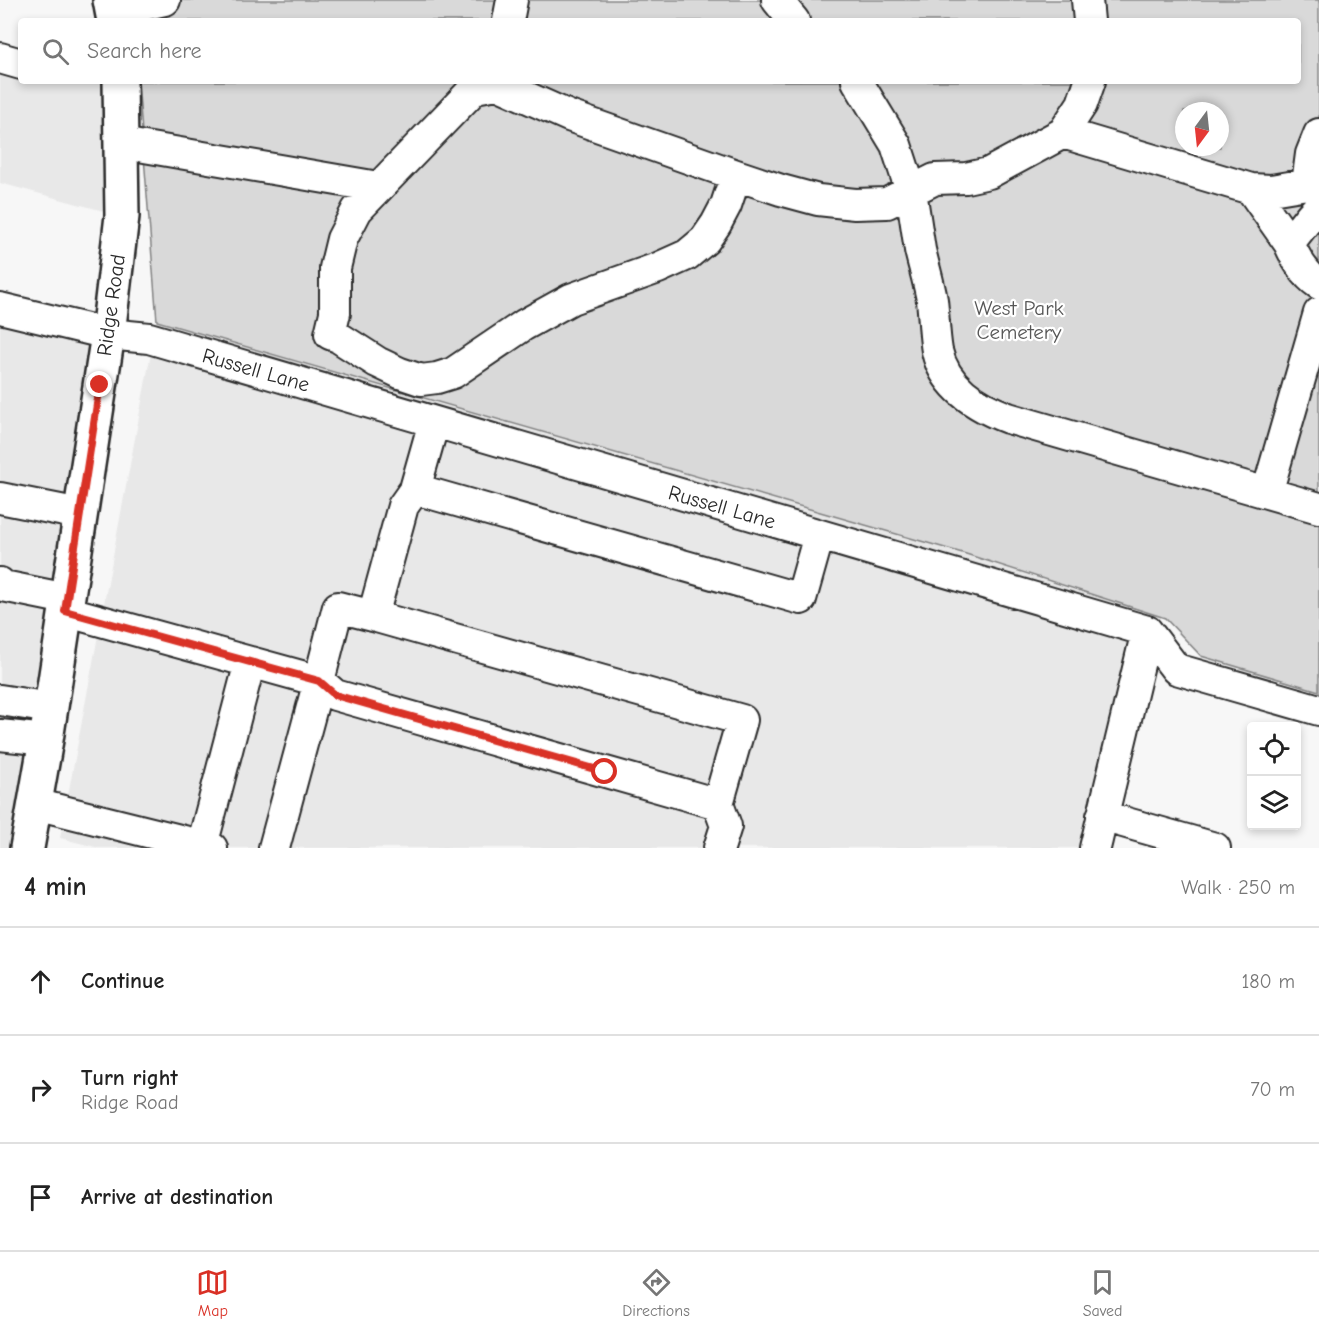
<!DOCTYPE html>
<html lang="en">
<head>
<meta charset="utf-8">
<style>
	body { margin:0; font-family:"Comic Neue",sans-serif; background:#f2f2f2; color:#222 }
	.controls { position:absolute; right:18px; bottom:18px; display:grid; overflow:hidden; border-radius:6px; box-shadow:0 3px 9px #0003 }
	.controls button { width:54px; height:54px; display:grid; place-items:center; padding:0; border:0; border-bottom:2px solid #e0e0e0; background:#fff; color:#222; font:30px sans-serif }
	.compass { position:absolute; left:1175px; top:102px; width:54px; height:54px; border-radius:50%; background:#fff; box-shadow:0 3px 9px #0003; rotate:195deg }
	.stop { position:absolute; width:18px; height:18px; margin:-14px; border:4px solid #d93025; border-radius:50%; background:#fff }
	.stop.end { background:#d93025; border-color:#fff; box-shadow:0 2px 6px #0008 }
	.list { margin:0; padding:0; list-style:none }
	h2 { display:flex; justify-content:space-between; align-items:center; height:78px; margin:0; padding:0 24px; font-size:26px }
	h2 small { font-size:20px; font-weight:400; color:#767676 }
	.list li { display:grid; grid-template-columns:39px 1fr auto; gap:18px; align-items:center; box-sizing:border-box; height:108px; padding:0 24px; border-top:2px solid #e0e0e0 }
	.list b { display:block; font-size:22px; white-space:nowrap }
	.list p { margin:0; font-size:20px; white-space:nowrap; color:#767676 }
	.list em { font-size:20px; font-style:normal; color:#767676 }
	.icon { flex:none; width:33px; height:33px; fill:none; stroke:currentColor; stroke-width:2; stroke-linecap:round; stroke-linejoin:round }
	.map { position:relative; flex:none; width:1319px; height:848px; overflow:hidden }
	.search { position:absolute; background:#fff; box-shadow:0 3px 9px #0003; left:18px; right:18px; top:18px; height:66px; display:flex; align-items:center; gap:15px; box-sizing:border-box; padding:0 21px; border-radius:6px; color:#767676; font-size:22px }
	.sheet { height:402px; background:#fff }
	nav { display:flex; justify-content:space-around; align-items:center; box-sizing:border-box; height:84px; border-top:2px solid #e0e0e0; background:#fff; font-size:16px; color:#767676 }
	nav a { display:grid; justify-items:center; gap:3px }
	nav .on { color:#d93025 }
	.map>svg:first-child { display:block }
</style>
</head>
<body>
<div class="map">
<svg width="1319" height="848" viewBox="0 0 1319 848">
	<rect width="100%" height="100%" fill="#f7f7f7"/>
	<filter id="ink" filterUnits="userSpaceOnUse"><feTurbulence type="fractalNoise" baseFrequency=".0167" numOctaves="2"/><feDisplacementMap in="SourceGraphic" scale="12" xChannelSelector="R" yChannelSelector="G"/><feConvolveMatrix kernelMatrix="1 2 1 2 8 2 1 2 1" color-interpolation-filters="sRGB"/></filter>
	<g filter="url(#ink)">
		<path fill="#e8e8e8" d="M0,58L21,64V81H107L122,216L0,183Z
			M0,308L108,334L27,848H0Z
			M157,321L966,554L1135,609L1081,848H99L60,838Z"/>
		<path fill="#d9d9d9" stroke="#828282" stroke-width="1.5" fill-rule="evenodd" d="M132,0H1319V691L1201,656L1165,618L966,554L157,321L138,81H1298V21H134ZM1184,111H1220V147H1184Z"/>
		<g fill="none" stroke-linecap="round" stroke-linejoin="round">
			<defs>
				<path id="minor" d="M777,0L794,21
					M1087,0L1089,21
					M113,12L165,0
					M508,21L512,0
					M0,58L21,64
					M497,81V84L475,88L357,210L342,239L335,268V313L330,334L338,337L377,362L400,373L421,380L437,378L453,373L524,325L571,299L658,268L687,255L705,240L716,224L726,205L736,175
					M1090,81L1082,104L1063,133L1251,189
					M497,84L569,116L736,175L781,190L818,200L855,204L887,203L911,191L896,145L857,81
					M1063,133L989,173L966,178L935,179L911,191C914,211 917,231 920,250C924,267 929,283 932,300C934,317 934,334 937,351C945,387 976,406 1008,418L1267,493L1319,313
					M121,143L378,187
					M1307,184L1311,154L1319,134
					M1319,207L1311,215L1289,243C1296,259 1304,274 1319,284
					M1289,243L1251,189L1271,190L1307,184L1319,187
					M0,308L108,334L149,338L1147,631L1176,669L1319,710
					M434,422L415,489L801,599L819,535
					M1267,493L1319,508
					M0,498L80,514
					M0,583L3,586L67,599
					M65,611L319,681L274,848
					M373,616L742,720L718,804L335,695L319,681L338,607L373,616L403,506L415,489
					M0,700L51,708
					M0,735L46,740
					M35,804L212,848
					M718,804L726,826L719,848
					M1102,816L1215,848
					M202,846L250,662
					M1095,848L1147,631"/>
				<path id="major" d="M110,0L114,21
					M27,848L46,740L108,334L122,216L120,81"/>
			</defs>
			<use href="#minor" stroke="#2b2b2b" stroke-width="34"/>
			<use href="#major" stroke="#2b2b2b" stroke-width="38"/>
			<use href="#minor" stroke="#fff" stroke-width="30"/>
			<use href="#major" stroke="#fff" stroke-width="33"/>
		</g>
	</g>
	<g fill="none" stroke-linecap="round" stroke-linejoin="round" filter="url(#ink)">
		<path stroke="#d93025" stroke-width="8" d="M100,385L65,611L319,681L335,695L605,772"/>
	</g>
	<g text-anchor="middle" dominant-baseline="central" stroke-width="4.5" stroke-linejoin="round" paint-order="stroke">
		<g font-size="21" fill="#2b2b2b" stroke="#fff">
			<text transform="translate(111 305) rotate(-82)">Ridge Road</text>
			<text transform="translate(256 370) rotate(16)">Russell Lane</text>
			<text transform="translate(722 507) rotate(16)">Russell Lane</text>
		</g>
		<g font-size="21" fill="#565656" stroke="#fff">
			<text x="1019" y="308">West Park<tspan x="1019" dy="24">Cemetery</tspan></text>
		</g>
	</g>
</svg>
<div class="controls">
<button><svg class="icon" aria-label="locate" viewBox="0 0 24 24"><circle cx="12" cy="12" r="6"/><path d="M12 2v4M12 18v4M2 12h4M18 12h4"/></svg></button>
<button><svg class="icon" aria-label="layers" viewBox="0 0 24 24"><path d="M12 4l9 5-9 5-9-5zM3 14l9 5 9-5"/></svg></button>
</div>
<svg class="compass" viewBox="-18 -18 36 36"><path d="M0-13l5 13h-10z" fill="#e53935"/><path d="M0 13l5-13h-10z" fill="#767676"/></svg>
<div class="stop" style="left:605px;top:772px"></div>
<div class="stop end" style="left:100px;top:385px"></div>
<div class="search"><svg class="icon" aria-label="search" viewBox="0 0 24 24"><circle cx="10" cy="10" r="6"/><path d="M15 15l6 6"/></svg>Search here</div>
</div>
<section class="sheet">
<h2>4 min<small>Walk · 250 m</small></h2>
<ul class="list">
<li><svg class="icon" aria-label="ahead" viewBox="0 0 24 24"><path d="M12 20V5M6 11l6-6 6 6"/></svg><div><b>Continue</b></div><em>180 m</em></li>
<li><svg class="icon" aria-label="right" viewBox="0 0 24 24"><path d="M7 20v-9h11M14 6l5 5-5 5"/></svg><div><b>Turn right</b><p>Ridge Road</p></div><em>70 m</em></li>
<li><svg class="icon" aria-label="arrive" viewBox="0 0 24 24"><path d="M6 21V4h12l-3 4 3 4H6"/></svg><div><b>Arrive at destination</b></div></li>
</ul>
</section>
<nav>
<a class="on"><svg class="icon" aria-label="map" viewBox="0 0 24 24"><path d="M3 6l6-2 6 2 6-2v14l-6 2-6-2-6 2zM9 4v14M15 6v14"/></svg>Map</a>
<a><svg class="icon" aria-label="directions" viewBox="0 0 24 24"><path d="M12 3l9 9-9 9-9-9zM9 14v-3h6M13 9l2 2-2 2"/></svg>Directions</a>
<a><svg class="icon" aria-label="saved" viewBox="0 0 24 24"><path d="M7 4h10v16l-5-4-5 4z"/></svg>Saved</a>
</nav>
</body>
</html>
